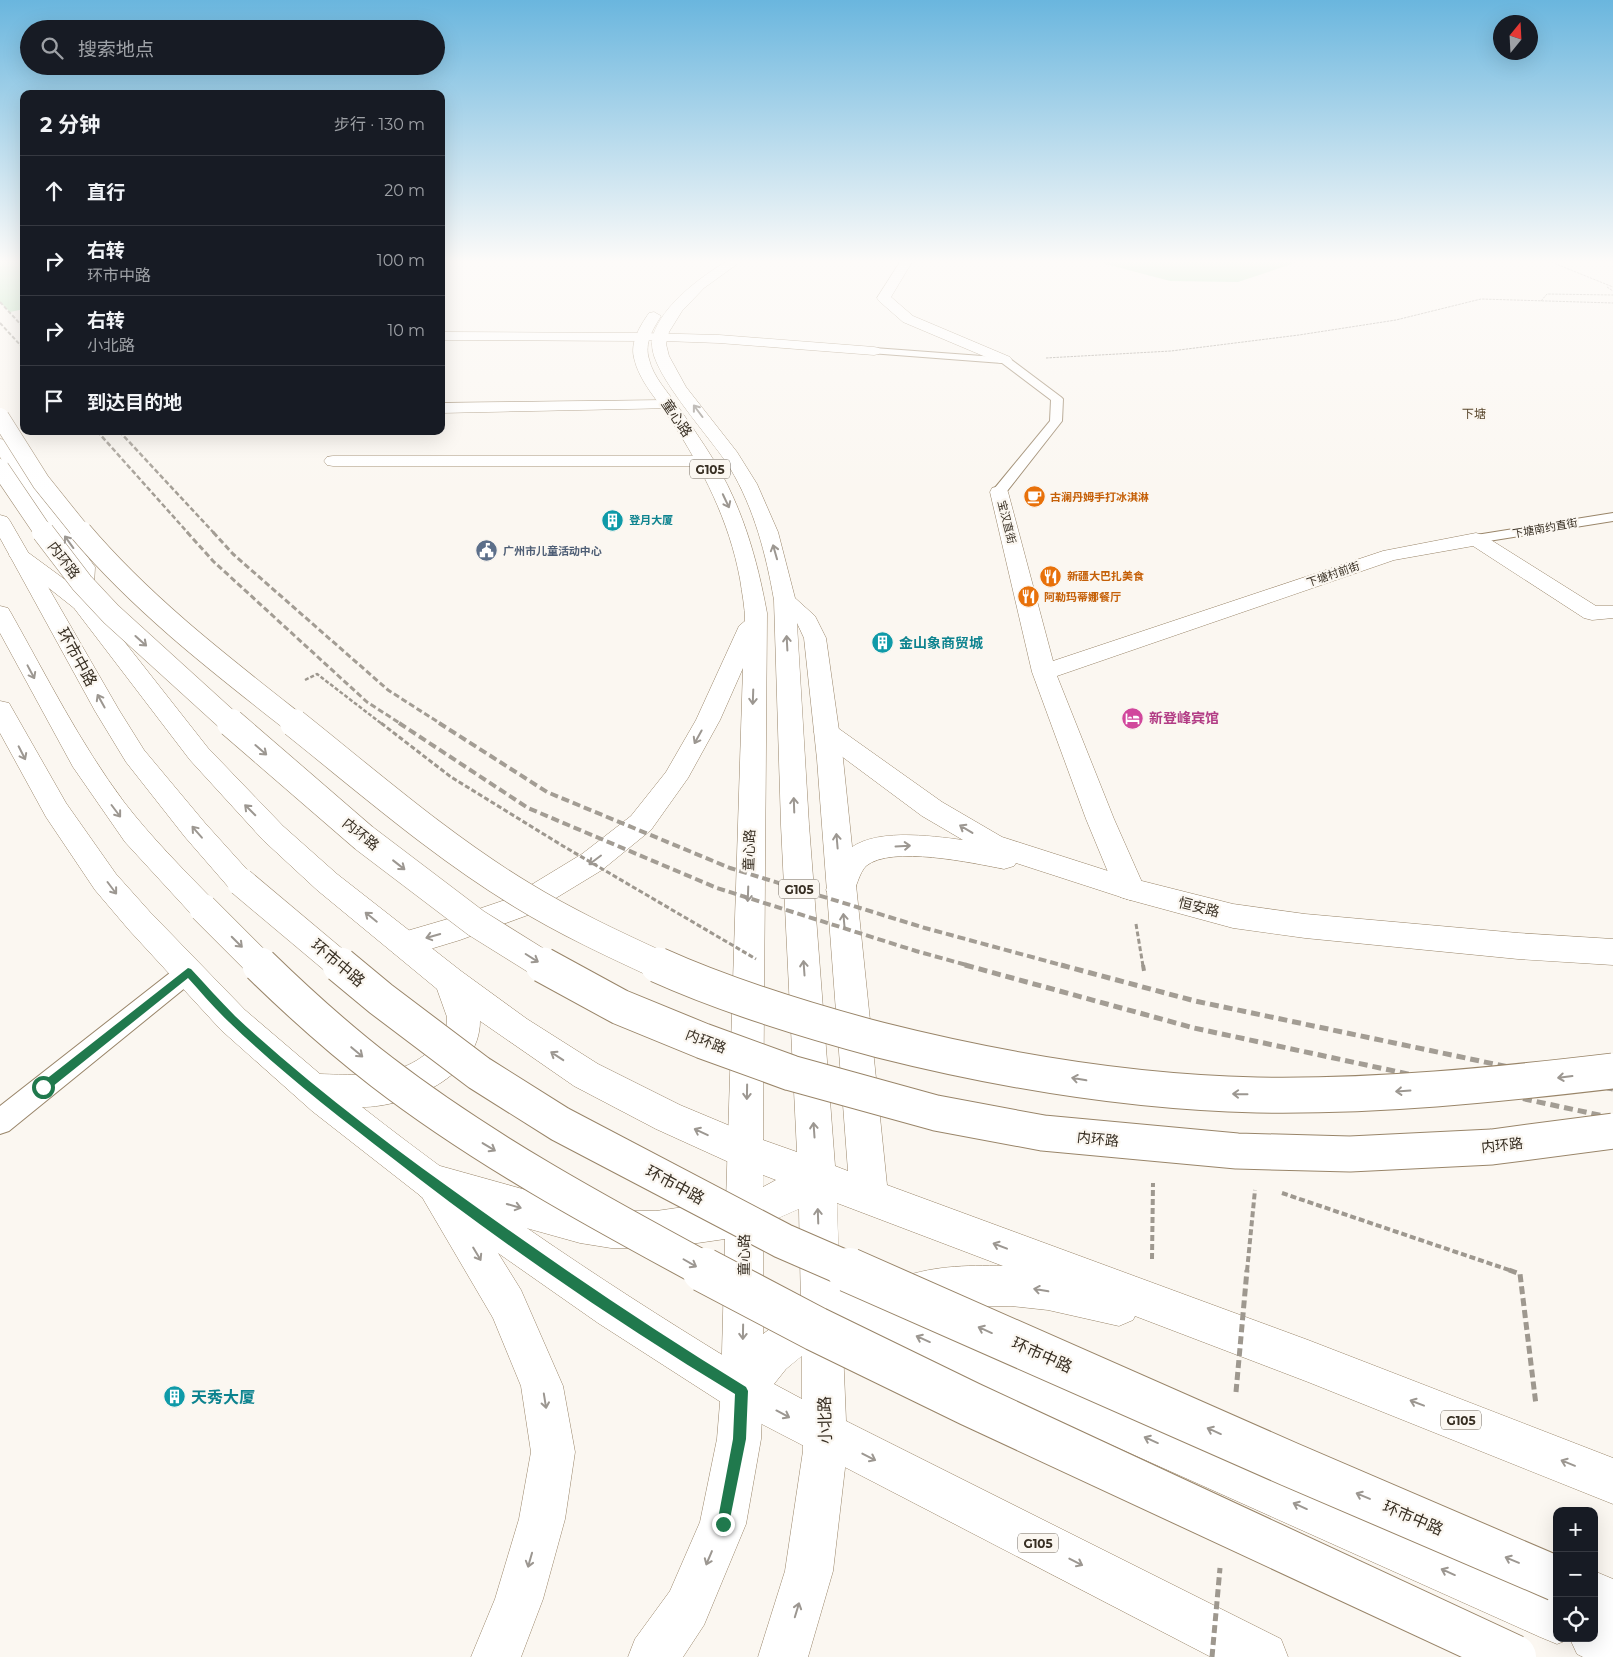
<!DOCTYPE html>
<html lang="zh">
<head>
<meta charset="utf-8">
<style>
	body { margin:0; font-family:Montserrat,"Noto Sans SC",sans-serif; background:#242831; color:#f1f3f6 }
	.controls { position:absolute; right:15px; bottom:15px; display:grid; overflow:hidden; border-radius:10px; box-shadow:0 5px 20px #0002 }
	.controls button { width:45px; height:45px; display:grid; place-items:center; padding:0; border:0; border-bottom:1px solid #363941; background:#171b24; color:#f1f3f6; font:25px sans-serif }
	.compass { position:absolute; left:1493px; top:15px; width:45px; height:45px; border-radius:50%; background:#171b24; box-shadow:0 5px 20px #0002; rotate:18deg }
	.stop { position:absolute; width:15px; height:15px; margin:-11px; border:4px solid #20794d; border-radius:50%; background:#fff }
	.stop.end { background:#20794d; border-color:#fff; box-shadow:0 1px 5px #0008 }
	.list { margin:0; padding:0; list-style:none }
	h2 { display:flex; justify-content:space-between; align-items:center; height:65px; margin:0; padding:0 20px; font-size:21px }
	h2 small { font-size:16px; font-weight:400; color:#9ea1a6 }
	.list li { display:grid; grid-template-columns:32px 1fr auto; gap:15px; align-items:center; box-sizing:border-box; height:70px; padding:0 20px; border-top:1px solid #363941 }
	.list b { display:block; font-size:19px; white-space:nowrap }
	.list p { margin:0; font-size:16px; white-space:nowrap; color:#9ea1a6 }
	.list em { font-size:16px; font-style:normal; color:#9ea1a6 }
	.icon { flex:none; width:28px; height:28px; fill:none; stroke:currentColor; stroke-width:2; stroke-linecap:round; stroke-linejoin:round }
	.map { position:relative; flex:none; width:1613px; height:1657px; overflow:hidden }
	.search { position:absolute; background:#171b24; box-shadow:0 5px 20px #0002; left:20px; top:20px; width:425px; height:55px; display:flex; align-items:center; gap:12px; box-sizing:border-box; padding:0 18px; border-radius:28px; color:#9ea1a6; font-size:19px }
	.panel { position:absolute; background:#171b24; box-shadow:0 5px 20px #0002; left:20px; top:90px; width:425px; height:345px; border-radius:10px }
	.map>svg:first-child { display:block }
</style>
</head>
<body>
<div class="map">
<svg width="1613" height="1657" viewBox="0 0 1613 1657">
	<rect width="100%" height="100%" fill="#fbf7f1"/>
	<path fill="#b1e4b7" d="M0,262H24V309L10,312L0,302Z
		M1098,262H1298L1238,282L1170,281Z"/>
	<g fill="none" stroke-linecap="round" stroke-linejoin="round">
		<defs>
			<path id="lane" d="M874,348L1009,358L1061,397L1063,399L1062,421L1004,495H994L992,492L994,489L1050,421L1051,400L1002,363L870,353L869,351Z
				M1613,513V521L1476,543L1471,542L1469,539L1471,536L1476,535Z
				M188,962L196,965L199,972L196,979L9,1131L0,1134V1106L180,965Z"/>
			<path id="street" d="M900,262H912L891,297L913,316L1010,357L1012,360L1010,363H1000L903,322L879,301L877,298Z
				M642,333L719,335L874,347L879,348L881,351L879,354L874,355L719,343L637,340L635,337L637,334Z
				M669,400L675,402L677,405L675,408L441,413V403Z
				M333,456H705L711,457L714,461L711,465L705,466H333L327,465L324,461L327,457Z
				M999,486L1006,488L1008,492L1053,661L1383,551L1476,533L1483,535L1596,606H1613V618L1592,620L1584,618L1473,546L1394,560L1057,676L1114,819L1145,889L1140,897L1130,900L1120,897L1115,889L1086,819L1032,672L990,492L992,488Z"/>
			<path id="secondary" d="M441,332L642,333L647,334L649,337L647,340L642,341L441,340Z
				M826,724L835,726L942,802L1002,837L1130,878L1233,904L1305,914L1518,933L1613,939V965L1518,959L1305,938L1233,928L1130,900L1016,863L1014,866L1004,869C973,863 891,845 866,866C859,873 856,889 851,898L841,901L831,898L826,890C832,878 836,861 846,852C871,827 931,836 963,840L922,816L817,738L814,732L817,726Z
				M742,1370L757,1376L763,1391L761,1439L746,1524L704,1625L683,1657H628L635,1639L670,1591L700,1522L717,1439L721,1391L727,1376Z
				M825,1413L841,1419L847,1435V1451L833,1571L808,1657H758L785,1571L803,1451V1435L809,1419Z"/>
			<path id="primary" d="M19,549L26,551L90,598L208,748L283,826L337,874L461,971L527,1019L598,1064L680,1105L759,1138L764,1151L759,1164L746,1169L733,1164L656,1129L574,1086L480,1021C480,1076 407,1107 362,1107C487,1205 621,1294 757,1376L763,1391L757,1406L742,1412L727,1406L598,1323L498,1253L521,1290L563,1386L575,1452L565,1519L543,1599L521,1657H471L495,1599L519,1519L531,1452L521,1386L493,1318L422,1197L312,1111L221,1030L129,930L95,890L46,817L0,733V701L9,703L66,803L116,874L150,912L245,1010L320,1074C370,1076 413,1079 446,1032L447,1017L437,989L317,890L263,840L190,760L74,608L12,559L9,555L12,551Z"/>
			<path id="highway" d="M726,262H740L704,288L682,311L669,332L666,344L669,356L686,387L737,452L757,484L778,532L795,598L815,616L826,638L843,759L887,1185L1308,1340L1613,1458V1504L1308,1382L1135,1316L1133,1320L1119,1326L1048,1310L1011,1306L967,1307L912,1314L1557,1595V1638H1594V1571L1613,1579V1657H1583L1577,1654L1570,1639L1557,1644L1540,1637L842,1324L846,1421L1281,1639L1288,1657H1211L727,1406L721,1391L725,1239L656,1249L611,1248L580,1243L433,1202L420,1196L414,1183L420,1170L433,1164L580,1205L611,1210L656,1211L726,1201L743,668L720,720L688,778L651,830L602,870L528,915L460,940L404,957L393,953L389,944L393,935L458,916L508,899L582,854L631,816L666,772L696,720L739,626L745,621C745,607 742,593 740,579C729,520 703,470 671,420C658,401 639,381 634,358C630,342 640,326 649,313L654,312L661,316C653,329 644,343 649,359C653,377 668,392 679,408C690,424 702,441 713,459C742,506 757,558 767,613L763,1140L797,1152L781,825L774,600C766,554 754,508 730,468C713,440 651,374 652,344C653,312 701,276 726,262ZM797,623L804,638L817,759L848,1171L835,1166L809,825ZM763,1175L776,1180L763,1187ZM837,1203L1003,1266C967,1265 928,1266 895,1280L889,1294L894,1306L850,1287L840,1291ZM799,1209L801,1306L763,1334V1225ZM802,1356V1399L774,1384L786,1369Z
				M0,439L6,440L43,496L95,567L93,603L90,608L82,609L74,608L71,603L75,567L26,498L0,457Z
				M0,515L7,517L10,521L119,710L144,750L205,823L251,874L255,882L251,890L241,893L231,890L185,837L126,762L95,711L0,538Z
				M0,606L8,608L11,613C47,677 80,743 124,802C151,837 182,868 213,900L218,908L213,916L203,920L193,916L125,842L73,767L0,633Z"/>
		</defs>
		<use href="#lane" stroke="#998569" stroke-width="2"/>
		<use href="#street" stroke="#998569" stroke-width="1"/>
		<use href="#secondary" stroke="#998569" stroke-width="1"/>
		<use href="#primary" stroke="#998569" stroke-width="1"/>
		<use href="#highway" stroke="#998569" stroke-width="1"/>
		<path stroke="#9e988f" stroke-width="1" stroke-dasharray="2.5 1" stroke-linecap="butt" d="M1551,262L1613,287
			M1607,287L1613,291
			M1541,301L1547,294L1613,295
			M1046,358L1171,351L1299,335L1396,320L1481,299L1613,303"/>
		<path stroke="#9e988f" stroke-width="3" stroke-dasharray="5 2.5" stroke-linecap="butt" d="M1136,924L1143,966"/>
		<path stroke="#9e988f" stroke-width="4" stroke-dasharray="6 3" stroke-linecap="butt" d="M1143,965L1144,971
			M1282,1193L1512,1271
			M1152,1259L1153,1183"/>
		<path stroke="#9e988f" stroke-width="5" stroke-dasharray="8 4" stroke-linecap="butt" d="M1509,1270L1520,1274L1536,1405"/>
		<use href="#lane" fill="#fff" fill-rule="evenodd"/>
		<use href="#street" fill="#fff" fill-rule="evenodd"/>
		<use href="#secondary" fill="#fff" fill-rule="evenodd"/>
		<use href="#primary" fill="#fff" fill-rule="evenodd"/>
		<use href="#highway" fill="#fff" fill-rule="evenodd"/>
		<path stroke="#a39d94" stroke-width="2" stroke-dasharray="4 2" stroke-linecap="butt" d="M0,302L24,328
			M0,323L24,349"/>
		<path stroke="#a39d94" stroke-width="2.5" stroke-dasharray="5 2.5" stroke-linecap="butt" d="M97,431L188,533
			M119,431L214,533"/>
		<path stroke="#a39d94" stroke-width="3" stroke-dasharray="6 3" stroke-linecap="butt" d="M187,532L213,561L367,702L401,724
			M213,532L233,554L388,690L441,724"/>
		<path stroke="#a39d94" stroke-width="4" stroke-dasharray="8 4" stroke-linecap="butt" d="M399,723L528,808L717,888L916,951L970,966
			M439,723L547,792L730,868L925,928L1065,966"/>
		<path stroke="#a39d94" stroke-width="5" stroke-dasharray="9 5" stroke-linecap="butt" d="M965,965L1194,1028L1613,1118
			M1061,965L1195,1001L1613,1089"/>
		<defs>
			<path id="highway-bridge-far4" d="M0,417L41,482L82,533
				M0,468L44,533"/>
			<path id="highway-bridge-far3" d="M43,532L82,583L111,614L232,724
				M81,532C143,605 221,665 296,724"/>
			<path id="highway-bridge-far2" d="M231,723L364,838L476,923L545,966
				M294,723C368,782 441,846 522,895C566,922 613,944 661,966
				M241,882L341,966
				M203,908L261,966"/>
			<path id="highway-bridge-far1" d="M260,965C299,1003 339,1039 382,1072C482,1149 596,1211 707,1271
				M340,965L381,999L479,1073L560,1124L783,1241L852,1271
				M543,965L620,1007L703,1041L791,1073L936,1113L1043,1133L1237,1151L1350,1154L1492,1147L1613,1131
				M658,965C729,997 805,1020 880,1040C1003,1071 1130,1092 1257,1095C1376,1097 1495,1085 1613,1071"/>
			<path id="highway-bridge" d="M704,1270L816,1329L970,1404L1514,1657
				M849,1270L1289,1464L1557,1579"/>
		</defs>
		<use href="#highway-bridge-far4" stroke="#998569" stroke-width="19" stroke-linecap="butt"/>
		<use href="#highway-bridge-far3" stroke="#998569" stroke-width="23" stroke-linecap="butt"/>
		<use href="#highway-bridge-far2" stroke="#998569" stroke-width="29" stroke-linecap="butt"/>
		<use href="#highway-bridge-far1" stroke="#998569" stroke-width="37" stroke-linecap="butt"/>
		<use href="#highway-bridge" stroke="#998569" stroke-width="46" stroke-linecap="butt"/>
		<path stroke="#9e988f" stroke-width="2.5" stroke-dasharray="4 2" stroke-linecap="butt" d="M305,680L317,674L382,724"/>
		<path stroke="#9e988f" stroke-width="3" stroke-dasharray="5 2.5" stroke-linecap="butt" d="M381,723L451,777L563,846L756,959"/>
		<path stroke="#9e988f" stroke-width="4" stroke-dasharray="6 3" stroke-linecap="butt" d="M1247,1271L1255,1190"/>
		<path stroke="#9e988f" stroke-width="5" stroke-dasharray="8 4" stroke-linecap="butt" d="M1236,1392L1247,1270
			M1212,1657L1220,1568"/>
		<use href="#highway-bridge-far4" stroke="#fff" stroke-width="18"/>
		<use href="#highway-bridge-far3" stroke="#fff" stroke-width="22"/>
		<use href="#highway-bridge-far2" stroke="#fff" stroke-width="28"/>
		<use href="#highway-bridge-far1" stroke="#fff" stroke-width="35"/>
		<use href="#highway-bridge" stroke="#fff" stroke-width="44"/>
	</g>
	<defs><path id="oneway-shaft" d="M-6 0H5M1.5-3L5.5 0L1.5 3" fill="none" stroke-width="1.6" stroke-linecap="round" stroke-linejoin="round" transform="scale(1.25)"/></defs>
	<g stroke="#9c9791">
		<use href="#oneway-shaft" transform="translate(698 411) rotate(-127)"/>
		<use href="#oneway-shaft" transform="translate(726 501) rotate(65)"/>
		<use href="#oneway-shaft" transform="translate(69 542) rotate(-126)"/>
		<use href="#oneway-shaft" transform="translate(775 552) rotate(-106)"/>
		<use href="#oneway-shaft" transform="translate(141 641) rotate(42)"/>
		<use href="#oneway-shaft" transform="translate(787 643) rotate(-93)"/>
		<use href="#oneway-shaft" transform="translate(31 672) rotate(62)"/>
		<use href="#oneway-shaft" transform="translate(753 697) rotate(92)"/>
		<use href="#oneway-shaft" transform="translate(101 701) rotate(-119)"/>
		<use href="#oneway-shaft" transform="translate(698 737) rotate(119)"/>
		<use href="#oneway-shaft" transform="translate(261 750) rotate(41)"/>
		<use href="#oneway-shaft" transform="translate(22 753) rotate(63)"/>
		<use href="#oneway-shaft" transform="translate(794 805) rotate(-92)"/>
		<use href="#oneway-shaft" transform="translate(250 810) rotate(-135)"/>
		<use href="#oneway-shaft" transform="translate(116 811) rotate(53)"/>
		<use href="#oneway-shaft" transform="translate(966 829) rotate(-149)"/>
		<use href="#oneway-shaft" transform="translate(197 832) rotate(-131)"/>
		<use href="#oneway-shaft" transform="translate(837 841) rotate(-95)"/>
		<use href="#oneway-shaft" transform="translate(903 846) rotate(-3)"/>
		<use href="#oneway-shaft" transform="translate(595 860) rotate(143)"/>
		<use href="#oneway-shaft" transform="translate(399 865) rotate(38)"/>
		<use href="#oneway-shaft" transform="translate(112 888) rotate(53)"/>
		<use href="#oneway-shaft" transform="translate(748 894) rotate(92)"/>
		<use href="#oneway-shaft" transform="translate(371 917) rotate(-141)"/>
		<use href="#oneway-shaft" transform="translate(844 921) rotate(-95)"/>
		<use href="#oneway-shaft" transform="translate(433 936) rotate(164)"/>
		<use href="#oneway-shaft" transform="translate(237 942) rotate(45)"/>
		<use href="#oneway-shaft" transform="translate(532 958) rotate(32)"/>
		<use href="#oneway-shaft" transform="translate(804 968) rotate(-94)"/>
		<use href="#oneway-shaft" transform="translate(357 1052) rotate(40)"/>
		<use href="#oneway-shaft" transform="translate(557 1056) rotate(-147)"/>
		<use href="#oneway-shaft" transform="translate(1565 1077) rotate(173)"/>
		<use href="#oneway-shaft" transform="translate(1079 1079) rotate(-170)"/>
		<use href="#oneway-shaft" transform="translate(1403 1091) rotate(176)"/>
		<use href="#oneway-shaft" transform="translate(747 1092) rotate(91)"/>
		<use href="#oneway-shaft" transform="translate(1240 1094) rotate(-179)"/>
		<use href="#oneway-shaft" transform="translate(814 1130) rotate(-94)"/>
		<use href="#oneway-shaft" transform="translate(701 1132) rotate(-155)"/>
		<use href="#oneway-shaft" transform="translate(489 1147) rotate(31)"/>
		<use href="#oneway-shaft" transform="translate(514 1206) rotate(16)"/>
		<use href="#oneway-shaft" transform="translate(818 1216) rotate(-92)"/>
		<use href="#oneway-shaft" transform="translate(1000 1246) rotate(-159)"/>
		<use href="#oneway-shaft" transform="translate(477 1254) rotate(59)"/>
		<use href="#oneway-shaft" transform="translate(690 1263) rotate(30)"/>
		<use href="#oneway-shaft" transform="translate(1041 1290) rotate(-170)"/>
		<use href="#oneway-shaft" transform="translate(985 1330) rotate(-156)"/>
		<use href="#oneway-shaft" transform="translate(743 1332) rotate(91)"/>
		<use href="#oneway-shaft" transform="translate(923 1339) rotate(-156)"/>
		<use href="#oneway-shaft" transform="translate(545 1401) rotate(81)"/>
		<use href="#oneway-shaft" transform="translate(1417 1403) rotate(-159)"/>
		<use href="#oneway-shaft" transform="translate(783 1414) rotate(28)"/>
		<use href="#oneway-shaft" transform="translate(1214 1431) rotate(-156)"/>
		<use href="#oneway-shaft" transform="translate(1151 1440) rotate(-156)"/>
		<use href="#oneway-shaft" transform="translate(869 1457) rotate(27)"/>
		<use href="#oneway-shaft" transform="translate(1568 1463) rotate(-158)"/>
		<use href="#oneway-shaft" transform="translate(1363 1496) rotate(-157)"/>
		<use href="#oneway-shaft" transform="translate(1300 1506) rotate(-156)"/>
		<use href="#oneway-shaft" transform="translate(709 1558) rotate(113)"/>
		<use href="#oneway-shaft" transform="translate(530 1560) rotate(106)"/>
		<use href="#oneway-shaft" transform="translate(1512 1560) rotate(-157)"/>
		<use href="#oneway-shaft" transform="translate(1076 1562) rotate(27)"/>
		<use href="#oneway-shaft" transform="translate(1448 1572) rotate(-156)"/>
		<use href="#oneway-shaft" transform="translate(797 1610) rotate(-73)"/>
	</g>
	<linearGradient id="sky" x2="0" y2="1"><stop stop-color="#6ab6de"/><stop offset="0.53" stop-color="#fdfbf9"/><stop offset="1" stop-color="#fdfbf9" stop-opacity="0"/></linearGradient>
	<rect width="1613" height="494" fill="url(#sky)"/>
	<path fill="#20794d" d="M188,968L191,969C206,985 220,1001 235,1016C311,1087 395,1149 479,1209C566,1271 654,1331 746,1387L748,1391L746,1439L728,1529L723,1531L719,1529L717,1524L733,1439L735,1394C616,1322 501,1243 391,1157C335,1114 280,1071 229,1022C214,1008 201,992 188,978L47,1091H40V1084Z"/>
	<defs>
		<symbol id="cafe-disc" viewBox="-11 -11 22 22"><circle r="9.5" fill="#e8710a" stroke="#fbf7f1"/><path d="M-5.5-4.5H6V0H3Q3 3.5 0 3.5H-2.5Q-5.5 3.5-5.5 0ZM3-3.2v2h1.7v-2ZM-6 4.5H4V6H-6Z" fill="#fff"/></symbol>
		<symbol id="building-disc" viewBox="-11 -11 22 22"><circle r="9.5" fill="#0f9aa8" stroke="#fbf7f1"/><path d="M-4-6H4V6H1V3H-1V6H-4ZM-2.5-4.3h1.7v1.8h-1.7ZM.8-4.3h1.7v1.8H.8ZM-2.5-1h1.7V.8h-1.7ZM.8-1h1.7V.8H.8Z" fill="#fff"/></symbol>
		<symbol id="civic-disc" viewBox="-11 -11 22 22"><circle r="9.5" fill="#5c6f8a" stroke="#fbf7f1"/><path d="M-.6-6.5H3V-4.5H.6V-3L4-1V1h2V6H-6V1h2V-1L-.6-3ZM-1.2 2.5V6h2.4V2.5Z" fill="#fff"/></symbol>
		<symbol id="restaurant-disc" viewBox="-11 -11 22 22"><circle r="9.5" fill="#e8710a" stroke="#fbf7f1"/><path d="M-5-6h1v4h1v-4h1v4h1v-4h1v5L-1.5 .5V6h-2V.5L-5-1ZM5-6V6H3V1.5H1.5Q1.5-4 5-6Z" fill="#fff"/></symbol>
		<symbol id="hotel-disc" viewBox="-11 -11 22 22"><circle r="9.5" fill="#d1479c" stroke="#fbf7f1"/><path d="M-6-4.5h1.5V1H6V5H4.5V3h-9V5H-6ZM-4 0a1.8 1.8 0 1 1 3.6 0ZM.5 0V-2.5h3Q6-2.5 6 0Z" fill="#fff"/></symbol>
	</defs>
	<g fill-rule="evenodd">
		<use href="#cafe-disc" x="1022" y="484" width="25" height="25"/>
		<use href="#building-disc" x="600" y="508" width="25" height="25"/>
		<use href="#civic-disc" x="474" y="538" width="25" height="25"/>
		<use href="#restaurant-disc" x="1038" y="564" width="25" height="25"/>
		<use href="#restaurant-disc" x="1016" y="584" width="25" height="25"/>
		<use href="#building-disc" x="870" y="630" width="25" height="25"/>
		<use href="#hotel-disc" x="1120" y="706" width="25" height="25"/>
		<use href="#building-disc" x="162" y="1384" width="25" height="25"/>
	</g>
	<g text-anchor="middle" dominant-baseline="central" stroke-width="4.5" stroke-linejoin="round" paint-order="stroke">
		<g font-size="11" font-weight="bold" fill="#c56008" stroke="#fbf7f1" text-anchor="start">
			<text x="1050" y="497">古澜丹姆手打冰淇淋</text>
			<text x="1067" y="576">新疆大巴扎美食</text>
			<text x="1044" y="597">阿勒玛蒂娜餐厅</text>
		</g>
		<g font-size="11" font-weight="bold" fill="#0d838f" stroke="#fbf7f1" text-anchor="start">
			<text x="629" y="520">登月大厦</text>
		</g>
		<g font-size="11" fill="#382f23" stroke="#fbf7f1">
			<text transform="translate(1007 522) rotate(76)">宝汉直街</text>
			<text transform="translate(1545 528) rotate(-10)">下塘南约直街</text>
			<text transform="translate(1333 574) rotate(-19)">下塘村前街</text>
		</g>
		<g font-size="11" font-weight="bold" fill="#4e5e75" stroke="#fbf7f1" text-anchor="start">
			<text x="503" y="551">广州市儿童活动中心</text>
		</g>
		<g font-size="12" fill="#5c4a30" stroke="#fbf7f1">
			<text x="1474" y="413">下塘</text>
		</g>
		<g fill="#fbf7f1" stroke="#726b61" stroke-width="1">
			<rect x="690" y="459.5" width="40" height="19" rx="4"/>
			<rect x="779" y="879.5" width="40" height="19" rx="4"/>
			<rect x="1441" y="1410.5" width="40" height="19" rx="4"/>
			<rect x="1018" y="1533.5" width="40" height="19" rx="4"/>
		</g>
		<g font-size="12" font-weight="bold" fill="#382f23">
			<text x="710" y="469">G105</text>
			<text x="799" y="889">G105</text>
			<text x="1461" y="1420">G105</text>
			<text x="1038" y="1543">G105</text>
		</g>
		<g font-size="14" fill="#382f23" stroke="#fbf7f1">
			<text transform="translate(677 418) rotate(56)">童心路</text>
			<text transform="translate(64 560) rotate(53)">内环路</text>
			<text transform="translate(361 834) rotate(39)">内环路</text>
			<text transform="translate(749 850) rotate(-88)">童心路</text>
			<text transform="translate(1199 907) rotate(14)">恒安路</text>
			<text transform="translate(706 1041) rotate(21)">内环路</text>
			<text transform="translate(1098 1139) rotate(6)">内环路</text>
			<text transform="translate(1502 1145) rotate(-6)">内环路</text>
			<text transform="translate(744 1255) rotate(-89)">童心路</text>
		</g>
		<g font-size="14" font-weight="bold" fill="#0d838f" stroke="#fbf7f1" text-anchor="start">
			<text x="899" y="643">金山象商贸城</text>
		</g>
		<g font-size="14" font-weight="bold" fill="#b23c85" stroke="#fbf7f1" text-anchor="start">
			<text x="1149" y="718">新登峰宾馆</text>
		</g>
		<g font-size="16" fill="#382f23" stroke="#fbf7f1">
			<text transform="translate(77 657) rotate(61)">环市中路</text>
			<text transform="translate(338 963) rotate(40)">环市中路</text>
			<text transform="translate(675 1185) rotate(28)">环市中路</text>
			<text transform="translate(1042 1355) rotate(24)">环市中路</text>
			<text transform="translate(825 1420) rotate(-91)">小北路</text>
			<text transform="translate(1413 1518) rotate(23)">环市中路</text>
		</g>
		<g font-size="16" font-weight="bold" fill="#0d838f" stroke="#fbf7f1" text-anchor="start">
			<text x="191" y="1397">天秀大厦</text>
		</g>
	</g>
</svg>
<div class="controls">
<button>+</button>
<button>−</button>
<button><svg class="icon" aria-label="locate" viewBox="0 0 24 24"><circle cx="12" cy="12" r="6"/><path d="M12 2v4M12 18v4M2 12h4M18 12h4"/></svg></button>
</div>
<svg class="compass" viewBox="-18 -18 36 36"><path d="M0-13l5 13h-10z" fill="#e53935"/><path d="M0 13l5-13h-10z" fill="#9ea1a6"/></svg>
<div class="stop" style="left:43px;top:1087px"></div>
<div class="stop end" style="left:723px;top:1524px"></div>
<div class="search"><svg class="icon" aria-label="search" viewBox="0 0 24 24"><circle cx="10" cy="10" r="6"/><path d="M15 15l6 6"/></svg>搜索地点</div>
<section class="panel">
<h2>2 分钟<small>步行 · 130 m</small></h2>
<ul class="list">
<li><svg class="icon" aria-label="ahead" viewBox="0 0 24 24"><path d="M12 20V5M6 11l6-6 6 6"/></svg><div><b>直行</b></div><em>20 m</em></li>
<li><svg class="icon" aria-label="right" viewBox="0 0 24 24"><path d="M7 20v-9h11M14 6l5 5-5 5"/></svg><div><b>右转</b><p>环市中路</p></div><em>100 m</em></li>
<li><svg class="icon" aria-label="right" viewBox="0 0 24 24"><path d="M7 20v-9h11M14 6l5 5-5 5"/></svg><div><b>右转</b><p>小北路</p></div><em>10 m</em></li>
<li><svg class="icon" aria-label="arrive" viewBox="0 0 24 24"><path d="M6 21V4h12l-3 4 3 4H6"/></svg><div><b>到达目的地</b></div></li>
</ul>
</section>
</div>
</body>
</html>
